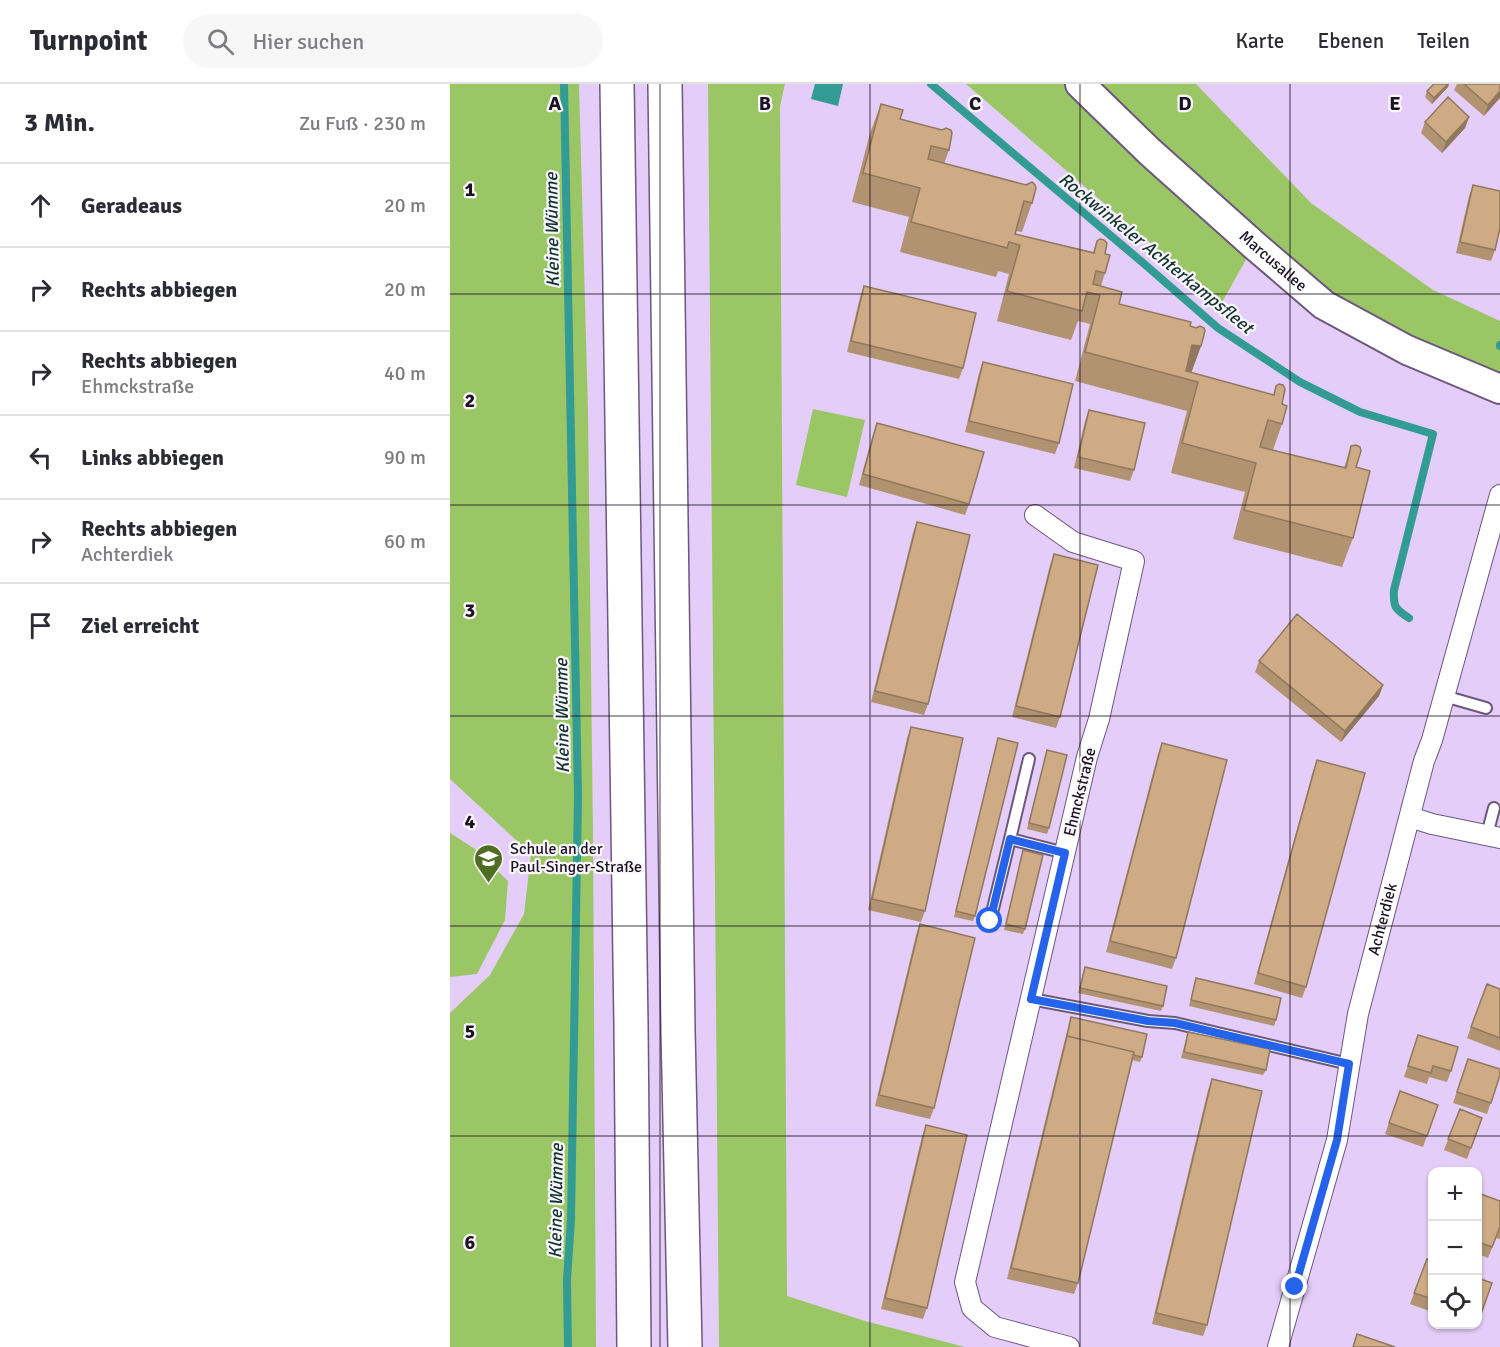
<!DOCTYPE html>
<html lang="de">
<head>
<meta charset="utf-8">
<style>
	body { margin:0; font-family:Signika,sans-serif; background:#f7f7f7; color:#2b2b33 }
	.controls { position:absolute; right:18px; bottom:18px; display:grid; overflow:hidden; border-radius:12px; box-shadow:0 2px 4px #0004 }
	.controls button { width:54px; height:54px; display:grid; place-items:center; padding:0; border:0; border-bottom:2px solid #e1e1e2; background:#fff; color:#2b2b33; font:30px sans-serif }
	.stop { position:absolute; width:18px; height:18px; margin:-14px; border:4px solid #2563eb; border-radius:50%; background:#fff }
	.stop.end { background:#2563eb; border-color:#fff; box-shadow:0 2px 6px #0008 }
	.list { margin:0; padding:0; list-style:none }
	h2 { display:flex; justify-content:space-between; align-items:center; height:78px; margin:0; padding:0 24px; font-size:26px }
	h2 small { font-size:20px; font-weight:400; color:#7c7c81 }
	.list li { display:grid; grid-template-columns:39px 1fr auto; gap:18px; align-items:center; box-sizing:border-box; height:84px; padding:0 24px; border-top:2px solid #e1e1e2 }
	.list b { display:block; font-size:22px; white-space:nowrap }
	.list p { margin:0; font-size:20px; white-space:nowrap; color:#7c7c81 }
	.list em { font-size:20px; font-style:normal; color:#7c7c81 }
	.icon { flex:none; width:33px; height:33px; fill:none; stroke:currentColor; stroke-width:2; stroke-linecap:round; stroke-linejoin:round }
	.map { position:relative; flex:none; width:1050px; height:1263px; overflow:hidden }
	header { display:flex; align-items:center; gap:36px; box-sizing:border-box; height:84px; padding:0 30px; background:#fff; border-bottom:2px solid #e1e1e2 }
	header strong { font-size:28px }
	nav { display:flex; gap:33px; margin-inline-start:auto; font-size:21px }
	.search { width:420px; height:54px; background:#f7f7f7; display:flex; align-items:center; gap:15px; box-sizing:border-box; padding:0 21px; border-radius:33px; color:#7c7c81; font-size:22px }
	main { display:flex }
	aside { flex:1; background:#fff }
	.map>svg:first-child { display:block }
</style>
</head>
<body>
<header>
<strong>Turnpoint</strong>
<div class="search"><svg class="icon" aria-label="search" viewBox="0 0 24 24"><circle cx="10" cy="10" r="6"/><path d="M15 15l6 6"/></svg>Hier suchen</div>
<nav><a>Karte</a><a>Ebenen</a><a>Teilen</a></nav>
</header>
<main>
<aside>
<h2>3 Min.<small>Zu Fuß · 230 m</small></h2>
<ul class="list">
<li><svg class="icon" aria-label="ahead" viewBox="0 0 24 24"><path d="M12 20V5M6 11l6-6 6 6"/></svg><div><b>Geradeaus</b></div><em>20 m</em></li>
<li><svg class="icon" aria-label="right" viewBox="0 0 24 24"><path d="M7 20v-9h11M14 6l5 5-5 5"/></svg><div><b>Rechts abbiegen</b></div><em>20 m</em></li>
<li><svg class="icon" aria-label="right" viewBox="0 0 24 24"><path d="M7 20v-9h11M14 6l5 5-5 5"/></svg><div><b>Rechts abbiegen</b><p>Ehmckstraße</p></div><em>40 m</em></li>
<li><svg class="icon" aria-label="left" viewBox="0 0 24 24"><path d="M17 20v-9H6M10 6l-5 5 5 5"/></svg><div><b>Links abbiegen</b></div><em>90 m</em></li>
<li><svg class="icon" aria-label="right" viewBox="0 0 24 24"><path d="M7 20v-9h11M14 6l5 5-5 5"/></svg><div><b>Rechts abbiegen</b><p>Achterdiek</p></div><em>60 m</em></li>
<li><svg class="icon" aria-label="arrive" viewBox="0 0 24 24"><path d="M6 21V4h12l-3 4 3 4H6"/></svg><div><b>Ziel erreicht</b></div></li>
</ul>
</aside>
<div class="map">
<svg width="1050" height="1263" viewBox="0 0 1050 1263">
	<rect width="100%" height="100%" fill="#e4cdf9"/>
	<path fill="#9bc665" d="M0,0H129L138,328L143,754L146,1263H0V929L40,891L74,830L81,770L0,695Z
		M258,0H335L330,22L337,1212L415,1237L515,1263H269Z
		M516,0H746L861,119L983,206L1050,237V301L798,172L771,220Z
		M363,325L415,336L397,413L346,401Z
		M0,749L25,765L58,797L55,836L27,890L0,893Z"/>
	<path fill="#319b94" d="M365,0H393L388,22L361,15Z"/>
	<g fill="none" stroke-linecap="round" stroke-linejoin="round">
		<path stroke="#319b94" stroke-width="8" d="M114,0L128,712L121,1135L117,1196L118,1263
			M481,0L692,178L768,244L850,298L910,328L983,350L944,506C943,523 945,525 959,534
			M1050,262V261"/>
		<defs>
			<path id="lane" d="M994,612L1036,624
				M1037,751L1044,724
				M560,755L579,675
				M540,837L560,755L615,769
				M581,915L698,937L725,939L899,980"/>
			<g id="street">
				<path d="M585,431L623,458L684,477L649,635L637,673L515,1198L522,1224L545,1243L619,1263"/>
				<path d="M960,733L982,740L1050,754"/>
				<path id="s1" d="M828,1263L887,1056L908,930L974,677L982,656L1050,411"/>
			</g>
			<g id="secondary">
				<path id="s2" d="M630,0L700,68L804,161L874,221L957,266L1050,305"/>
			</g>
			<path id="highway" d="M167,0L181,941L184,1263
				M215,0L228,946L235,1263"/>
		</defs>
		<use href="#lane" stroke="#6c577d" stroke-width="14"/>
		<use href="#street" stroke="#6c577d" stroke-width="22"/>
		<use href="#secondary" stroke="#6c577d" stroke-width="32"/>
		<use href="#highway" stroke="#6c577d" stroke-width="36"/>
		<use href="#lane" stroke="#fff" stroke-width="10"/>
		<use href="#street" stroke="#fff" stroke-width="20"/>
		<use href="#secondary" stroke="#fff" stroke-width="28"/>
		<use href="#highway" stroke="#fff" stroke-width="33"/>
	</g>
	<path fill="#b19372" d="M984,0H999L998,3L982,20L975,13L977,7Z
		M1007,0H1050L1034,32L1004,6Z
		M431,20L450,35L499,66L494,80L582,119L572,148L566,147L565,150L643,168L647,157L655,170V189L651,202L669,220L740,242L751,262L741,289L823,311L826,302L832,320V340L823,366L894,384L901,362L906,383L903,454L892,483L783,455L795,408L721,389L737,327L625,297L640,240L628,237L621,256L547,237L559,190L548,187L546,193L450,168L459,133L402,118L420,49Z
		M1019,33L1015,44L992,69L971,49L975,38Z
		M1023,101L1045,166L1041,177L1006,169L1019,112Z
		M414,202L513,284L509,295L397,268L410,213Z
		M533,278L609,359L605,370L515,348L529,289Z
		M639,326L684,386L680,397L624,384L635,337Z
		M427,339L519,420L515,431L409,401L423,350Z
		M467,438L478,620L474,631L421,618L463,449Z
		M604,470L610,633L606,644L562,633L600,481Z
		M809,577L933,601L929,612L891,658L805,588Z
		M461,643L475,827L471,838L418,826L457,654Z
		M548,654L525,832L523,837L504,833Z
		M712,659L726,874L722,885L656,868L708,670Z
		M597,666L599,744L597,750L577,745Z
		M867,676L856,903L852,914L804,900L863,687Z
		M573,766L575,845L573,850L554,846Z
		M470,840L484,1024L480,1035L425,1022L466,851Z
		M635,883L713,922L711,927L628,909Z
		M746,894L826,936L824,942L739,922Z
		M1037,900L1050,905V967L1017,954Z
		M621,933L692,973L690,978L682,976L628,1199L624,1210L557,1195L613,963Z
		M738,948L816,986L813,991L731,974Z
		M968,951L1001,987L997,998L979,993L977,1000L954,993Z
		M1018,975L1050,991L1037,1030L1003,1019Z
		M762,995L757,1241L753,1252L702,1240L758,1006Z
		M950,1007L988,1021L973,1063L935,1050Z
		M1010,1025L1032,1034L1017,1075L994,1066Z
		M476,1041L477,1224L473,1235L431,1225L472,1052Z
		M1028,1109L1050,1117V1155L1046,1154L1038,1174L1028,1170Z
		M977,1175L982,1177V1228L960,1220Z
		M1017,1240H1027L1026,1244Z"/>
	<path fill="#90785d" d="M998,0H999L998,3L982,20L984,14Z
		M1050,7V14L1034,32L1038,21Z
		M1019,33L1015,44L992,69L996,58Z
		M742,261L751,262L740,292L731,290Z
		M933,601L929,612L891,658L895,647Z"/>
	<path fill="#ceab85" stroke="#90785d" stroke-width="1.5" d="M984,0H998L984,14L977,7Z
		M1014,0H1050V7L1038,21Z
		M998,13L1019,33L996,58L975,38Z
		M431,20L453,26L450,35L492,46L496,44L501,46L502,49L499,66L481,62L478,75L576,101L582,98L585,101L586,104L582,119L574,117L565,150L644,169L647,157L650,155L654,156L657,159L655,170L660,171L655,189L646,187L643,200L672,208L669,220L741,238L740,242L746,244L750,242L754,244L755,247L751,262L742,261L736,287L824,311L826,302L829,300L833,301L835,305L832,320L837,322L832,340L818,336L810,363L896,384L901,362L906,361L910,363L911,367L906,383L920,387L903,454L794,426L806,379L732,359L748,298L635,268L650,211L637,208L632,227L557,207L570,161L559,158L557,164L461,138L470,104L413,89Z
		M1023,101L1050,107V144L1045,166L1010,158Z
		M414,202L526,229L513,284L401,257Z
		M533,278L623,300L609,359L519,337Z
		M639,326L695,339L684,386L628,373Z
		M427,339L534,368L519,420L413,390Z
		M467,438L520,451L478,620L425,607Z
		M604,470L648,481L610,633L566,622Z
		M847,530L933,601L895,647L809,577Z
		M461,643L513,654L475,827L422,815Z
		M548,654L568,659L525,832L506,827Z
		M712,659L777,676L726,874L660,857Z
		M597,666L617,671L599,744L579,739Z
		M867,676L915,689L856,903L808,889Z
		M573,766L593,771L575,845L556,840Z
		M470,840L525,854L484,1024L429,1011Z
		M635,883L717,902L713,922L630,904Z
		M746,894L831,914L826,936L741,916Z
		M1037,900L1050,905V954L1021,943Z
		M621,933L697,950L692,973L683,971L684,968L617,952Z
		M738,948L820,965L816,986L734,968Z
		M968,951L1008,963L1001,987L983,982L981,989L958,982Z
		M617,952L684,968L628,1199L561,1184Z
		M1018,975L1050,985V991L1041,1019L1007,1008Z
		M762,995L812,1007L757,1241L706,1229Z
		M950,1007L988,1021L977,1052L939,1039Z
		M1010,1025L1032,1034L1021,1064L998,1055Z
		M476,1041L517,1051L477,1224L435,1214Z
		M1028,1109L1050,1117V1143L1042,1163L1028,1158Z
		M977,1175L982,1177V1215L964,1209Z
		M1028,1194L1042,1199L1030,1233L1028,1232Z
		M907,1250L945,1263H903Z"/>
	<g fill="none" stroke-linecap="round" stroke-linejoin="round">
		<path stroke="#2563eb" stroke-width="8" d="M540,837L560,755L615,769L581,915L698,937L725,939L899,980L887,1056L845,1203"/>
	</g>
	<path fill="none" stroke="#1b1222" stroke-width="1.5" stroke-opacity="0.55" d="M210,0V1263M420,0V1263M630,0V1263M840,0V1263M0,210H1050M0,421H1050M0,632H1050M0,842H1050M0,1052H1050"/>
	<defs>
		<symbol id="school-pin" viewBox="-11 -11 22 30"><path d="M0 17L-7.5 6A9.5 9.5 0 1 1 7.5 6Z" fill="#4f6e23" stroke="#faf7fc"/><path d="M0-5L7-2L0 1L-7-2ZM-4 1L0 2.5L4 1V4Q0 6-4 4Z" fill="#fff"/></symbol>
	</defs>
	<g fill-rule="evenodd">
		<use href="#school-pin" x="22" y="758" width="33" height="45"/>
	</g>
	<g text-anchor="middle" dominant-baseline="central" stroke-width="4.5" stroke-linejoin="round" paint-order="stroke">
		<g font-size="16" fill="#1b1222" stroke="#faf7fc">
			<text stroke="none"><textPath href="#s2" startOffset="262">Marcusallee</textPath></text>
			<text transform="translate(630 708) rotate(-76)">Ehmckstraße</text>
			<text stroke="none"><textPath href="#s1" startOffset="441">Achterdiek</textPath></text>
		</g>
		<g font-size="16" fill="#1b1222" stroke="#faf7fc" text-anchor="start">
			<text x="60" y="765">Schule an der<tspan x="60" dy="18">Paul-Singer-Straße</tspan></text>
		</g>
		<g font-size="18" font-style="italic" fill="#143431" stroke="#faf7fc">
			<text transform="translate(102 146) rotate(-91)">Kleine Wümme</text>
			<text transform="translate(706 169) rotate(39)">Rockwinkeler Achterkampsfleet</text>
			<text transform="translate(112 632) rotate(-91)">Kleine Wümme</text>
			<text transform="translate(106 1117) rotate(-89)">Kleine Wümme</text>
		</g>
	</g>
	<g font-size="20" text-anchor="middle" font-weight="bold" fill="#1b1222" stroke="#faf7fc" stroke-width="4.5" stroke-linejoin="round" paint-order="stroke">
		<text x="105" y="26">A</text>
		<text x="315" y="26">B</text>
		<text x="525" y="26">C</text>
		<text x="735" y="26">D</text>
		<text x="945" y="26">E</text>
		<text x="20" y="112">1</text>
		<text x="20" y="323">2</text>
		<text x="20" y="533">3</text>
		<text x="20" y="744">4</text>
		<text x="20" y="954">5</text>
		<text x="20" y="1165">6</text>
	</g>
</svg>
<div class="controls">
<button>+</button>
<button>−</button>
<button><svg class="icon" aria-label="locate" viewBox="0 0 24 24"><circle cx="12" cy="12" r="6"/><path d="M12 2v4M12 18v4M2 12h4M18 12h4"/></svg></button>
</div>
<div class="stop" style="left:540px;top:837px"></div>
<div class="stop end" style="left:845px;top:1203px"></div>
</div>
</main>
</body>
</html>
